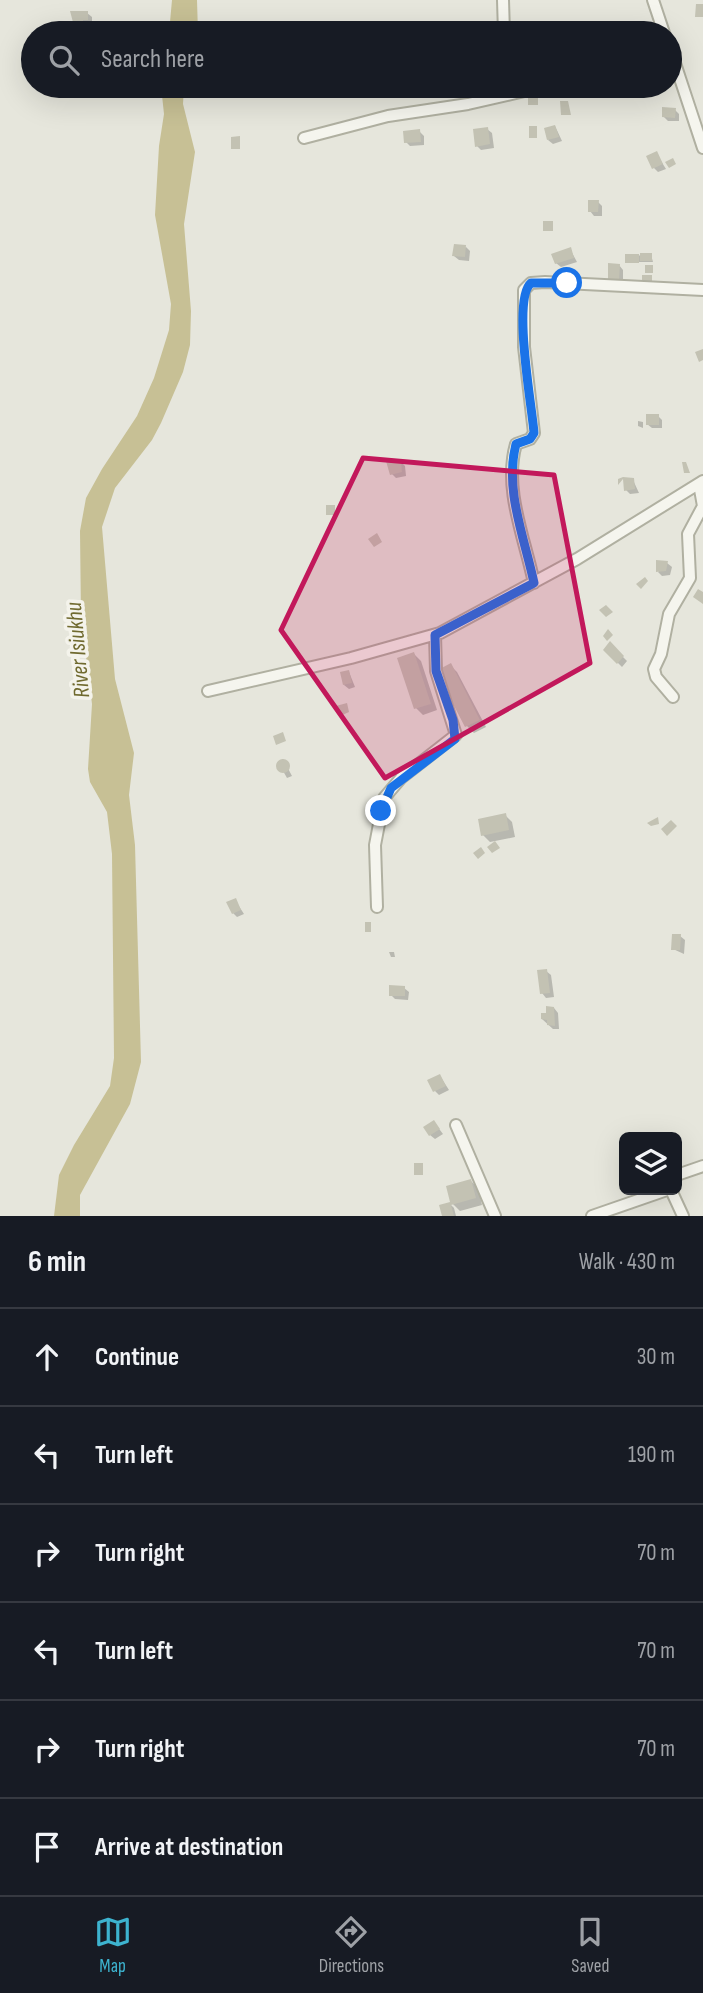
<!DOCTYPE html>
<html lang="en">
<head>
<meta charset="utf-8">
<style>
	body { margin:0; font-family:"Sofia Sans Condensed",sans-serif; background:#20242c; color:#f1f3f6 }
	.controls { position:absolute; right:21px; bottom:21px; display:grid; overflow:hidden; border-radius:10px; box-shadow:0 7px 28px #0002 }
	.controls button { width:63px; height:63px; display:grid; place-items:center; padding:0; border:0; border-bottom:2px solid #363941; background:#171b24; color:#f1f3f6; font:35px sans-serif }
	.stop { position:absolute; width:21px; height:21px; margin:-16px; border:5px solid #1a73e8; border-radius:50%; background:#fff }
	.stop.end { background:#1a73e8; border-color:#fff; box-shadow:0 2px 7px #0008 }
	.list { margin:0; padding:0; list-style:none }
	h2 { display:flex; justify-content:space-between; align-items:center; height:91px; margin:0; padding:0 28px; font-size:30px }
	h2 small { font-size:23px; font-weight:400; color:#9ea1a6 }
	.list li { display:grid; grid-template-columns:46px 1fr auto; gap:21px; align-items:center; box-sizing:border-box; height:98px; padding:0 28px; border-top:2px solid #363941 }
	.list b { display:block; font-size:26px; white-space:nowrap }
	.list em { font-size:23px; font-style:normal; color:#9ea1a6 }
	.icon { flex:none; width:38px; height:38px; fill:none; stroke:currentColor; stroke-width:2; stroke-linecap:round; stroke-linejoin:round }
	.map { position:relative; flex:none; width:703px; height:1216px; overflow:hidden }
	.search { position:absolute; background:#171b24; box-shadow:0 7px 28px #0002; left:21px; right:21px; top:21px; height:77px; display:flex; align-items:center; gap:18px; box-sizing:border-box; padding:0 24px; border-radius:38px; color:#9ea1a6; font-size:26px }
	.sheet { height:679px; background:#171b24 }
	nav { display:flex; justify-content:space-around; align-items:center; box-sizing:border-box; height:98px; border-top:2px solid #363941; background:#171b24; font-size:19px; color:#9ea1a6 }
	nav a { display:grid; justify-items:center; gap:4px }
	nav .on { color:#3db3cf }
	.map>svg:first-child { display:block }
</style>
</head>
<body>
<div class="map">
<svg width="703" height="1216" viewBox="0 0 703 1216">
	<rect width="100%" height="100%" fill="#e6e6dc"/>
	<path fill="#c7c095" d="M172,0H197L198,33H169Z
		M161,86H184L183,104L195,152L184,224L191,311L190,345L183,372L161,423L152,440L115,488L102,527L115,679L134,753L129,795L135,845L141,1062L130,1104L80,1195V1216H54L59,1175L74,1145L110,1086L114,1058L112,854L107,812L90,782L88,769L92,704L81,617L80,531L86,498L102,469L137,416L154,378L169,330L171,304L155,215L159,146L164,114Z"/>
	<path fill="#0003" d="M87,13L92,17V24H87V30H80L75,25Z
		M675,110L679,114V121H668L663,116Z
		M555,126L562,141L553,144L548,140Z
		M487,129L492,133L494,148L481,150L477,146Z
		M419,131L424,136V145L410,146L406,142Z
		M656,153L666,169L658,172L654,168Z
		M598,202L602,206V216H594L590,211Z
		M466,247L470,251L469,261L459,260L454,256Z
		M570,249L577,262L561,267L556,263Z
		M651,255L653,262H627V256Z
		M619,265L623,270V285H614Z
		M658,416L662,420V428H652L647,424Z
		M638,421L643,422V428L638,426Z
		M401,462L405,466L406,476L396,478L392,474Z
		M633,480L639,493L630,494L626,490Z
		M667,563L672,567L670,575L662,576L658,572Z
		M610,644L627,661L622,667L605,650Z
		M414,654L421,661L437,710L423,715L416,708Z
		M450,665L457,672L486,727L474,733L467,726L438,672Z
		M349,672L355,687L349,689L344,685Z
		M283,759L292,776L287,778L278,762Z
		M505,815L512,822L515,837L490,842L483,835Z
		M235,900L244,914L237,917L233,913Z
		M680,936L685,940L684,954L673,949Z
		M389,952H394L395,957H391Z
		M546,971L551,975L554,997L546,998L542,993Z
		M404,988L409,992L408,1000L395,999L391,995Z
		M554,1008L558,1013L559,1029H553L542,1019Z
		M440,1076L449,1090L439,1095L435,1091Z
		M434,1122L443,1134L435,1139L430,1135Z
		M471,1181L478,1188L482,1205L460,1211L453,1204L456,1216H443L450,1204L454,1208L448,1187Z"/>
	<path fill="#c3c2b3" d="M696,4H703V17H695Z
		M70,11H88V20H83V26H74Z
		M528,97H538V105H528Z
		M560,101H568L571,115H561Z
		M662,107L676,108L675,118L662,117Z
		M555,125L559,137L547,140L544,128Z
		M529,126H537V138H529Z
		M488,127L490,144L475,147L473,129Z
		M420,129L421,142L404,143L403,131Z
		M240,136V149H231V137Z
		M657,151L663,164L652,169L646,156Z
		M673,158L676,164L669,168L665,162Z
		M588,200H599L598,212H588Z
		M543,221H553V231H543Z
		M454,244L466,245L465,257L452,256Z
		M571,247L574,258L555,264L551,254Z
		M640,253H652V261H640Z
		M625,254H639V263H625Z
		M608,263L620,264L619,282L608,281Z
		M645,265H653V273H645Z
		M642,275H652V285H642Z
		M703,349V360L699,362L695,352Z
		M646,414H659V425H646Z
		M401,460L402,472L390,475L386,461Z
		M682,462H686L690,473H684Z
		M623,477L634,478L635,489L624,491L623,479L618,485V479Z
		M326,505H335V515H326Z
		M377,533L382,542L374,547L368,539Z
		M656,560L668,561L666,571L656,572Z
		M645,577L648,581L641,589L636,584Z
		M698,589L703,592V604L693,597Z
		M606,605L613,612L606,617L599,610Z
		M608,629L613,635L607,641L603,636Z
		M610,641L624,656L617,664L603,650Z
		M414,652L431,704L414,709L397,658Z
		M451,663L480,720L465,727L436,671Z
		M349,670L352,683L343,685L340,672Z
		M347,703L349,712L340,716L336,706Z
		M283,732L286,741L276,745L273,736Z
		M276 766a7 7 0 1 1 14 0a7 7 0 1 1-14 0Z
		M506,813L509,830L481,836L478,819Z
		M658,817L659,824L651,826L647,823Z
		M671,820L677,826L667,836L661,829Z
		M495,841L500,848L492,853L487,847Z
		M481,847L485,853L478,859L473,853Z
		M236,898L241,910L232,914L226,902Z
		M365,922H371V932H365Z
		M672,934H681L680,950H671Z
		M547,969L550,993L540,994L537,970Z
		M389,985L405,986V996H389Z
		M546,1006L554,1007L555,1026L547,1025V1020L541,1019V1013H546Z
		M440,1074L446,1086L433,1092L427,1080Z
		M434,1120L440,1129L429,1136L423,1127Z
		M414,1163H423V1175H414Z
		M471,1179L476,1198L451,1205L454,1216H442L439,1205L450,1202L446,1186Z"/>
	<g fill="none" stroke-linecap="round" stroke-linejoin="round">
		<defs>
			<path id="minor" d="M503,0L504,33
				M653,0L664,33
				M670,48L703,148
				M304,138L388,116L468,104L546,86
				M534,583C525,539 503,489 516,444L530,439L534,433L524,347V290L531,283L545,282L703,290
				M208,691L351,658L440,633L577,559L703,481
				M673,697L656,677L654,669L661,654L669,614L690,578L688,534L703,506L699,484
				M377,907L375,845L384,798L401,778L456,735L436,671L435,635
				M456,1125L495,1216
				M677,1175L703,1166
				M671,1190L683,1216
				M592,1216L667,1190"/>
		</defs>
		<use href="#minor" stroke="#b0b0a1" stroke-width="14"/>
		<use href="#minor" stroke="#f5f5ee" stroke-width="10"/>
	</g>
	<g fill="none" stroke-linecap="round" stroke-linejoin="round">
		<path stroke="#1a73e8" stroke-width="9" d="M381,811L391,788L455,739L453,720L436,671L435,635L534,583C525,539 504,490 516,444L530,439L534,433C532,406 512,299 531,283H567"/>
	</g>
	<path fill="#c2185b" fill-opacity="0.2" stroke="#c2185b" stroke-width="5" stroke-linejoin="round" d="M363,458L554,475L590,663L385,778L281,630Z"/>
	<g text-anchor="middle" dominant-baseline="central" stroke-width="7" stroke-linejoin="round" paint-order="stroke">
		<g font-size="23" font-style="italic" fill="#706a2f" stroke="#f4f3eb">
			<text transform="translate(78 650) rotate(-95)">River Isiukhu</text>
		</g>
	</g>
</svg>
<div class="controls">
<button><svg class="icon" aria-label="layers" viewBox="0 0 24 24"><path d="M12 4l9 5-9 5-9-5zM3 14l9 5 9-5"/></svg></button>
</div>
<div class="stop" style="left:567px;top:283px"></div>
<div class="stop end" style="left:381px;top:811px"></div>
<div class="search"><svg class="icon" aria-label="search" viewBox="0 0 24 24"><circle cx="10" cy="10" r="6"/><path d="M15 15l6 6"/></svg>Search here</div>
</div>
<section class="sheet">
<h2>6 min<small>Walk · 430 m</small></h2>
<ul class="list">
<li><svg class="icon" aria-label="ahead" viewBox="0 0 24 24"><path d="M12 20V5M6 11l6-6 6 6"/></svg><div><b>Continue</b></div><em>30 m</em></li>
<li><svg class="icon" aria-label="left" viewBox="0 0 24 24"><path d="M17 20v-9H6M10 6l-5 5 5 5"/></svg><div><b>Turn left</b></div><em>190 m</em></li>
<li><svg class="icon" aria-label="right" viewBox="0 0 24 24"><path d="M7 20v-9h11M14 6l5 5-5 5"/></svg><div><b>Turn right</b></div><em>70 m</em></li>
<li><svg class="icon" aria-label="left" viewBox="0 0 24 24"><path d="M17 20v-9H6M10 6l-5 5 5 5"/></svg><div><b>Turn left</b></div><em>70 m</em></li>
<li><svg class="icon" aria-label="right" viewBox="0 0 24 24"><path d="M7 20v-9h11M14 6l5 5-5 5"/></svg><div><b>Turn right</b></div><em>70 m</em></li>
<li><svg class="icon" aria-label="arrive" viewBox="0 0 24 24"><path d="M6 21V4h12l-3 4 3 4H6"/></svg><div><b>Arrive at destination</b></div></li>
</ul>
</section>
<nav>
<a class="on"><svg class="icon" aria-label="map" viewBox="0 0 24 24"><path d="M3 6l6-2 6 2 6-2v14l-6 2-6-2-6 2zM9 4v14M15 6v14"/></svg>Map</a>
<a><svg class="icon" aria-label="directions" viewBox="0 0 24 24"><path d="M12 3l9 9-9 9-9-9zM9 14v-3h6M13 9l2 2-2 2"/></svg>Directions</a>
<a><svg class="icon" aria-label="saved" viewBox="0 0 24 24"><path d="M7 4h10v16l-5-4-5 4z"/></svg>Saved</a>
</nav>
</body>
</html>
